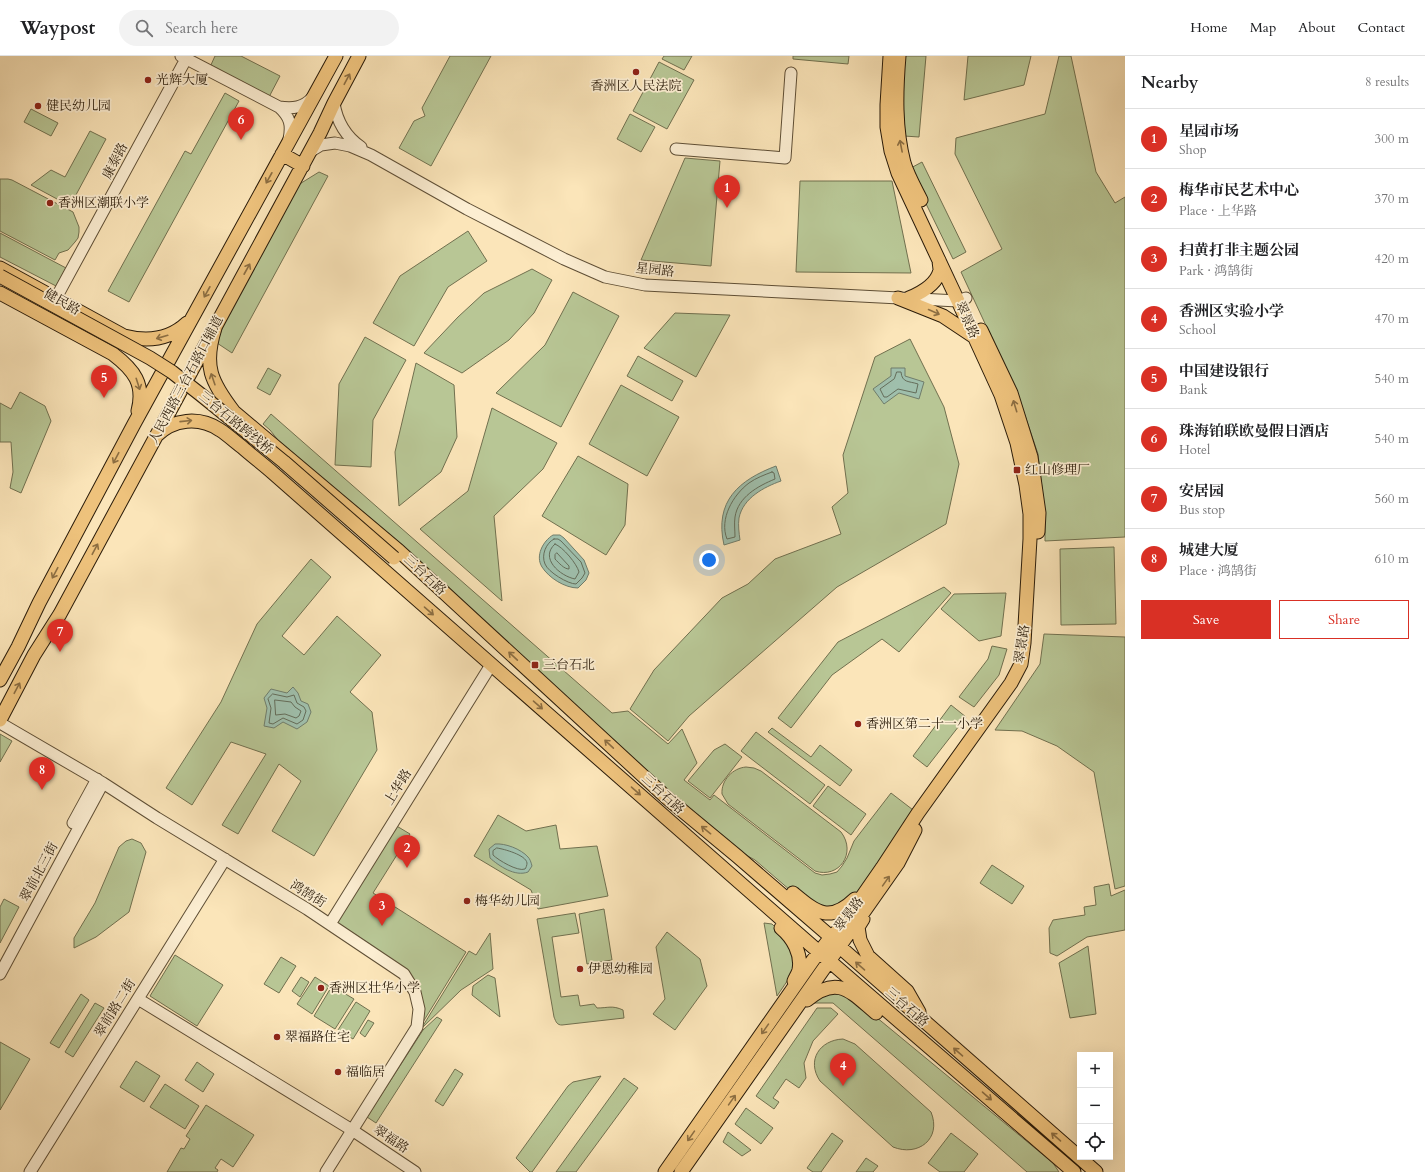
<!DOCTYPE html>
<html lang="en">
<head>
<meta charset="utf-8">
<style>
	body { margin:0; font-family:Cardo,"Noto Serif SC",serif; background:#f2f2f2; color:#202124 }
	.controls { position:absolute; right:12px; bottom:12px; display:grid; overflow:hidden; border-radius:0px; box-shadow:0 4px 16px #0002 }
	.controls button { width:36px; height:36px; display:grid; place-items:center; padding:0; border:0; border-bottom:1px solid #e0e0e0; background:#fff; color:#202124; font:20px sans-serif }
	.you { position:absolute; left:709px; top:504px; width:14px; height:14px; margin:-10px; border:3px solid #fff; border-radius:50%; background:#1a73e8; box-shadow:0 0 0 6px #1a73e833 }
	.badge { display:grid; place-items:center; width:26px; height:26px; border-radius:50%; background:#d93025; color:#fff; font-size:13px; font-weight:700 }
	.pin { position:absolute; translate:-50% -33px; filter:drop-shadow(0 1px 2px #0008) }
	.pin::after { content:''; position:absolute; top:21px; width:14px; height:12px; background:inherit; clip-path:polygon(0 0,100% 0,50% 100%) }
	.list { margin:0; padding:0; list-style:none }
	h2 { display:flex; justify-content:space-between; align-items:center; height:52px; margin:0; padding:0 16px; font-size:17px }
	h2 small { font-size:13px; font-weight:400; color:#757577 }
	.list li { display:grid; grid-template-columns:26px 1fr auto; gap:12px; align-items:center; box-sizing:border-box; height:60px; padding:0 16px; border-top:1px solid #e0e0e0 }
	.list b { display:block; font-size:15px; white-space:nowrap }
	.list p { margin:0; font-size:13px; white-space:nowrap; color:#757577 }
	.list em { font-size:13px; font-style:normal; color:#757577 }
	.actions { display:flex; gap:8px; padding:12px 16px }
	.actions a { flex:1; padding:9px 0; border:1px solid #d93025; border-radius:0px; text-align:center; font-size:14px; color:#d93025 }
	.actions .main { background:#d93025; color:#fff }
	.icon { flex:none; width:22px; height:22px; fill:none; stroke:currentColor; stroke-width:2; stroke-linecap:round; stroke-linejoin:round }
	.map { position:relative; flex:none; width:1125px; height:1116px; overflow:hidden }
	header { display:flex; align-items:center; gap:24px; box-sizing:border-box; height:56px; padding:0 20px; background:#fff; border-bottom:1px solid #e0e0e0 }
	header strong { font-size:19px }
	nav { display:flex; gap:22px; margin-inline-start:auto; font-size:14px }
	.search { width:280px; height:36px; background:#f2f2f2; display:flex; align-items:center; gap:10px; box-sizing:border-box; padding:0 14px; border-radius:22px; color:#757577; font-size:15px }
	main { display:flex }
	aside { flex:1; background:#fff }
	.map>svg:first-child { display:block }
</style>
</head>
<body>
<header>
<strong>Waypost</strong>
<div class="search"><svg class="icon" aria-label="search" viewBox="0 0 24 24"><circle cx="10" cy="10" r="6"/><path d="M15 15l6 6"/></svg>Search here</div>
<nav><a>Home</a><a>Map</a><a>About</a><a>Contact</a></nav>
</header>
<main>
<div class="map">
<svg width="1125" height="1116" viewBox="0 0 1125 1116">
	<rect width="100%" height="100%" fill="#fbe5b9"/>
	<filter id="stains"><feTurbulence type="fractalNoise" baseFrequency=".005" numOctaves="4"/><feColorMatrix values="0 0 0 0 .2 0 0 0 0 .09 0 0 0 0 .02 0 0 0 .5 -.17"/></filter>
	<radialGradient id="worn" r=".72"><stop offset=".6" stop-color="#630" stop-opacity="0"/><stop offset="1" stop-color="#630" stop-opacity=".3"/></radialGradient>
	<path fill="#b8c695" stroke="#71704f" d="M215,0H241L280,20L269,41L210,11Z
		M450,0H491L431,110L399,92L414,65L425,60L422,52Z
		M664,0H692L684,14L662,3Z
		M793,0H849L848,8L793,3Z
		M904,0H926L919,81L904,80L901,29Z
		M968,0H1031L1024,29L964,44Z
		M1059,0H1071L1096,116L1115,147L1125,141V481L1045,485V458L1038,398L1017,336L961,216L1002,193L955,98L956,82L1045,58Z
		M659,6L694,24L667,73L633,55Z
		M225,37L239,45L129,246L108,235L185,95L191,98Z
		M31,53L58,67L51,80L24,66Z
		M630,58L655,71L641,96L617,83Z
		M90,75L106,83L70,150L31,129L51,114L65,121Z
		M685,102L720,105L711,210L641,204Z
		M922,106L966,196L953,203L909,113Z
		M319,116L328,120L232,297L217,287L230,250L298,129Z
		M0,123H8L12,124L73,156L79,171V176L78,182L75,186L68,194L59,197L55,204L0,175Z
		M800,125H892L911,217L796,216Z
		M468,175L487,205L448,231L414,290L373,267L400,220Z
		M0,177L66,212L56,230L0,201Z
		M532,213L552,224L534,257L509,284L462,317L424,297L458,261L484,237Z
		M573,236L619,260L561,371L496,337L545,289Z
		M675,257L730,259L696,321L644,292Z
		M365,281L406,304L373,364L371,411L335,409L339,328Z
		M910,283L944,351L959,408L946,468L837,531L689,660L668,685L630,653L654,614L722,542L748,528L775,503L841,478L832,451L848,437L843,399L875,301Z
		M638,300L683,325L672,345L627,320Z
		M416,307L454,329L457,381L441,416L399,450L395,396Z
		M268,312L281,319L270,339L257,332Z
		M621,329L679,361L647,420L589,388Z
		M20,336L45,350L51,365L21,437L10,432L13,416L11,386H0V347L11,353Z
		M492,352L557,387L543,413L494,460L502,545L420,473L468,435Z
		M271,358L612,657L628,655L668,688L682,673L697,707L684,724L710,744L714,739L815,817L822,819L830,818L837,816L842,810L847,802L854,785L891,737L917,757L882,812L846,850L812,853L755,804L719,784L293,403L270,374L263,368Z
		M578,400L628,428L625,469L606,499L542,460Z
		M1114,491L1116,568L1061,569L1060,493Z
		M311,503L331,521L282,580L304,599L337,560L381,599L350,636L372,656L377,694L314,800L272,775L301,725L279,708L238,778L222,769L266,698L231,686L192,749L166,732L221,646L257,568Z
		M944,531L951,537L899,596L882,583L832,619L791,672L778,662L838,586Z
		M1006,537L1001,580L979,585L941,553L954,538Z
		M1044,578L1125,581V830L1115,833L1094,716L1057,690L1022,675L995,674L1040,608Z
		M992,590L1007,593L999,619L974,651L959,641L988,603Z
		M951,649L966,661L927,711L913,700Z
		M772,672L811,701L820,689L852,714L840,730L768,676Z
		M756,676L825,729L810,748L741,695Z
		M0,678L12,685L0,706Z
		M725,688L742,701L710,742L688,725L714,694Z
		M746,711L754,712L761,715L841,776C857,797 839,823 815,815L728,748L722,738C721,724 733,712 746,711Z
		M828,730L866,758L851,779L813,750Z
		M498,759L526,775L556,769L560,793L597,790L608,840L538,853L531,834L474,800Z
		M395,769L410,778L373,837L466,896L420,971L417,933L335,866Z
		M132,783L141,787L146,796L129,856L96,881L74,892V882L95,847L119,791L126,785Z
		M992,809L1024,830L1012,848L980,827Z
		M1109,828L1111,840L1125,834V874L1087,881L1057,900L1050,897L1049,872L1053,864L1085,859L1084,851L1096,849L1094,831Z
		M4,843L19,851L0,887V851Z
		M604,853L612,904L587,908L579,858Z
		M575,857L579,877L552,881L561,941L578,939L580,950L594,948L597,952C608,952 612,949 623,954L624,962L562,969C557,969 556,966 554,961L537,863Z
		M764,867L772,868L785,881L795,902L794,915L777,940Z
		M667,876L700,903L707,930L675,974L653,958L665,943L656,891Z
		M490,877L493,913L461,934L421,973L469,895L476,899Z
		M1088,890L1096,958L1070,962L1059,907Z
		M175,899L223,929L197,970L150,940Z
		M281,901L296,910L279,937L264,928Z
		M488,919L495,922L500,961L472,939L473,930Z
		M301,921L309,926L300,941L292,935Z
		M315,921L329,930L312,958L297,948Z
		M332,930L354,943L335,973L314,960Z
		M830,935L847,937L1053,1107L1059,1116H1027L833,947H814Z
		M81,938L89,944L59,992L50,987Z
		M356,946L370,955L353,983L338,974Z
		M95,947L104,952L73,1001L65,996Z
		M817,952H831L838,958L813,985L804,1007L806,1022L799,1032L786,1023L773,1042L779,1046L774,1053L756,1040Z
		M437,961L442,964L376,1067L367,1061L423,974Z
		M368,964L374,967L365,981L360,977Z
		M843,983L855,988L931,1056C942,1083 918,1101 893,1091L820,1025C806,1004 820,984 843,983Z
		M0,986L30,1003L0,1054Z
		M136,1005L160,1020L144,1046L120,1031Z
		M197,1006L214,1018L203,1036L185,1024Z
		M455,1013L463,1018L443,1050L435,1045Z
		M601,1020L532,1116H530L516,1102L568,1030L573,1026Z
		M624,1022L638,1032L576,1116H556Z
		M165,1028L199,1050L185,1073L150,1051Z
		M206,1049L254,1079L233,1111L221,1103L215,1112L218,1114L217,1116H167L181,1092L184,1093L190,1083L186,1080Z
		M746,1052L773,1072L761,1088L735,1068Z
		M728,1076L751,1094L742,1100L723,1086Z
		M832,1077L843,1085L821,1116H813L807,1112Z
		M951,1077L978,1098L964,1116H940L928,1107Z
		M866,1102L878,1110L873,1116H856Z"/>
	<path fill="#9fbfac" stroke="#707d6b" d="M891,312H905V320L924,326L919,343L899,337L884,348L873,333L891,320Z
		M776,410L781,425C764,431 743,442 739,462C738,469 739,477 740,484L724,489C714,445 739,424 776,410Z
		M553,479H560L564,482L584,504L589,517L586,524L578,532C565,532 549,522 542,511C535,500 543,485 553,479Z
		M293,631L298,637L301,645L308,648L311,656L307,666L297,673L283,666L274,672L264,670L267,652L264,642L271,633L287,637Z
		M495,788C505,787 521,793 528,801C530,803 531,806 532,810L528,816C515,821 499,810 490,802L489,793Z"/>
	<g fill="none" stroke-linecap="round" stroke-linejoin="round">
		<path stroke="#646d5a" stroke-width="1" d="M897,316H901C902,327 909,325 918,328L916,337L898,333L887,341H884L880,333L894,323Z
			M772,416L774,417L775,423C758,430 738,441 735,461C734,468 735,474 735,481L727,483C719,463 733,439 749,427C756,422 764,419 772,416Z
			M554,483H558L561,485L581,506L585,517L582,522L576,528C568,528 548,516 545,508C541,499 546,487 554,483Z
			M555,488C563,491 577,508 579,516L575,523C560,520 539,502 555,488Z
			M557,497L569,510V513C564,513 559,507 555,503V499Z
			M273,638L287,641L294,639L297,647L304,651L306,655L303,664L297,668L283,662L273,668L269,667L271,652L268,643Z
			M275,644L291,646L295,651L301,655L299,660L296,662L285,658L276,659Z
			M497,792C504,793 526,799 527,807C527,809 526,812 525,813C518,816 498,804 493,799V795Z"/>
		<defs>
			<path id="minor" d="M181,0L279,51C290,61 292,69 289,83
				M334,47C337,66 345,80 361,91
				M279,51C293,53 303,52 313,41
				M676,93L785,102L791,17
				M311,95L321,89L335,87L350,90L371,99L467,153L564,203L605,221L645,229L958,245L966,242
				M56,242L186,3
				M0,667L103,727L157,762L307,853L404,918L415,936L419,953L417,971L326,1116
				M73,767L97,723
				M330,868L491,609
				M0,918L103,727
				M138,943L352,1074L415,1116
				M30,1116L225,803"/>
			<path id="major" d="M899,0C896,36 895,72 904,107C908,120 915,132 921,144
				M282,98L303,110
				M0,212L124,280C147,286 169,284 187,267
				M0,237L113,298C134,314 145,328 138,355
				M898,242L943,260L973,280
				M909,242C921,237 937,228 940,214C940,211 939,207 939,204
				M215,272C203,310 211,326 234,356L399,495L667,742L737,800L831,881L840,891L1096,1116
				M981,274L1011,337L1031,401L1039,457L1038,476
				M156,380C173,363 199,360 220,374C228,379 235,386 242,391C252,400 263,408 273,417L812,890L1074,1116
				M0,624L18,591L39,547L134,368L336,0
				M0,664L34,599L60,558L320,77L334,47L359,0
				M793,837C816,856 829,868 855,843
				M863,863L858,871L860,884L868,900L907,935L919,956
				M781,872C793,882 802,898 799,914C798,918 795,922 794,925
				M807,944C838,918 851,936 876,957
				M665,1116L813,904L831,881L839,874L882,812L918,757L1011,627L1021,608L1024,587L1030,483V458L1026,429L1017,387L1001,339L958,245L898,117L891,95L887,71V49L890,0
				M681,1116L898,807L915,774"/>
		</defs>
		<use href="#minor" stroke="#5e4e35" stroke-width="13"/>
		<use href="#major" stroke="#2a1b09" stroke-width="15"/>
		<use href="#minor" stroke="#fceed2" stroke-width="11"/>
		<use href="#major" stroke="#eec27c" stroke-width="13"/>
		<defs>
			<path id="major-bridge" d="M0,220L150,302L172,316L200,338L284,406L394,502"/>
		</defs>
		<use href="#major-bridge" stroke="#2a1b09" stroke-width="15" stroke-linecap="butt"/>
		<use href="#major-bridge" stroke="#eec27c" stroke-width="13"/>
	</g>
	<defs><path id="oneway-shaft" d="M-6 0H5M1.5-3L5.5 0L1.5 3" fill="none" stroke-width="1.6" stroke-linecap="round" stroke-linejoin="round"/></defs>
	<g stroke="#8c6e42">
		<use href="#oneway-shaft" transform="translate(347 23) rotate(-62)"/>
		<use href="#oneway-shaft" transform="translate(901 90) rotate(-101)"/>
		<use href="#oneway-shaft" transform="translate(269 122) rotate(119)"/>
		<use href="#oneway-shaft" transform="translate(247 213) rotate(-61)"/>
		<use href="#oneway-shaft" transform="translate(207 236) rotate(119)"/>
		<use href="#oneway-shaft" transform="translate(934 256) rotate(24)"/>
		<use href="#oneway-shaft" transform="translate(162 281) rotate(164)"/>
		<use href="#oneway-shaft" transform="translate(213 323) rotate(-109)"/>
		<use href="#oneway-shaft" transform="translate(138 328) rotate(72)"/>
		<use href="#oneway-shaft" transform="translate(1015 350) rotate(-107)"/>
		<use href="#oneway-shaft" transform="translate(186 365) rotate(-6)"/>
		<use href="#oneway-shaft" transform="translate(116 402) rotate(118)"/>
		<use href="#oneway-shaft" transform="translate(95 493) rotate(-62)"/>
		<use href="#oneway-shaft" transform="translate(55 517) rotate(118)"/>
		<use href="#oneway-shaft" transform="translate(429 555) rotate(41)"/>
		<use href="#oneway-shaft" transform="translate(513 600) rotate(-137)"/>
		<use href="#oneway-shaft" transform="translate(17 632) rotate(-62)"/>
		<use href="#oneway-shaft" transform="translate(538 649) rotate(41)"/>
		<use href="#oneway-shaft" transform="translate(609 688) rotate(-137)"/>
		<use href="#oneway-shaft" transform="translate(636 735) rotate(41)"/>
		<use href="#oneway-shaft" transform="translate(706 774) rotate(-141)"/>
		<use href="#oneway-shaft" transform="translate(886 825) rotate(-55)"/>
		<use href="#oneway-shaft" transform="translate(860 910) rotate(-139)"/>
		<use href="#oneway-shaft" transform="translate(765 973) rotate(125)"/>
		<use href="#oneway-shaft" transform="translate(958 996) rotate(-139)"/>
		<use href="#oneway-shaft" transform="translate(987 1040) rotate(41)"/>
		<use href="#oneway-shaft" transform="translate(732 1044) rotate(-55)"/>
		<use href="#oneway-shaft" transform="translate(691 1080) rotate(125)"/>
		<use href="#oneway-shaft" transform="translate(1056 1081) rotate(-139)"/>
	</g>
	<g fill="#8f2418" stroke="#fceed2" stroke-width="1.5">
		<circle cx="636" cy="16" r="4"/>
		<circle cx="148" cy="24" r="4"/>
		<circle cx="38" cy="50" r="4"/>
		<circle cx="50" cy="147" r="4"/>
		<rect x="1013" y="410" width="8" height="8" rx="2"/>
		<rect x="531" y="605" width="8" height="8" rx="2"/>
		<circle cx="858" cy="668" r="4"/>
		<circle cx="467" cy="845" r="4"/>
		<circle cx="580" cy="913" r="4"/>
		<circle cx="321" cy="932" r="4"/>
		<circle cx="277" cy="981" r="4"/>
		<circle cx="338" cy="1016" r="4"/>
	</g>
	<g text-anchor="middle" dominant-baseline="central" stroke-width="3.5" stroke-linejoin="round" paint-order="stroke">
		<g font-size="13" fill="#2a1b09" stroke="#fceed2" text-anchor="start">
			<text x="156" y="24">光辉大厦</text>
			<text x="636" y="30" text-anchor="middle">香洲区人民法院</text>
			<text x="46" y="50">健民幼儿园</text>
			<text x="58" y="147">香洲区潮联小学</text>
			<text x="1025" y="414">红山修理厂</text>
			<text x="543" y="609">三台石北</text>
			<text x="866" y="668">香洲区第二十一小学</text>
			<text x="475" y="845">梅华幼儿园</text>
			<text x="588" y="913">伊恩幼稚园</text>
			<text x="329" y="932">香洲区壮华小学</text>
			<text x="285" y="981">翠福路住宅</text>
			<text x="346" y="1016">福临居</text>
		</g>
		<g font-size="13" fill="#2a1b09" stroke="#fceed2">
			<text transform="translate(115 105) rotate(-62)">康泰路</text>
			<text transform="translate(655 214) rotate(6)">星园路</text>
			<text transform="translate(62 246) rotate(29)">健民路</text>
			<text transform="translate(967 264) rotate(66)">翠景路</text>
			<text transform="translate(186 324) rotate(-62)">人民西路三台石路口辅道</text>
			<text transform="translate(236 367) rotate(39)">三台石路跨线桥</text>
			<text transform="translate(425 519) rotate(43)">三台石路</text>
			<text transform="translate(1022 588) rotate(-81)">翠景路</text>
			<text transform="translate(398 731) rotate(-58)">上华路</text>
			<text transform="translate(663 738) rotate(42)">三台石路</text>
			<text transform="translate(39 816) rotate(-62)">翠前北三街</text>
			<text transform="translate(308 838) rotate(32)">鸿鹄街</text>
			<text transform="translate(849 858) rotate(-53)">翠景路</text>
			<text transform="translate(907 951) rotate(41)">三台石路</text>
			<text transform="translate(115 952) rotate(-58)">翠前路二街</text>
			<text transform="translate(391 1083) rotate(34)">翠福路</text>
		</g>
	</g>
	<rect width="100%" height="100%" filter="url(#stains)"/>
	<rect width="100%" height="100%" fill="url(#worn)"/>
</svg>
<div class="controls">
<button>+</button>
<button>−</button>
<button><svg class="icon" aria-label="locate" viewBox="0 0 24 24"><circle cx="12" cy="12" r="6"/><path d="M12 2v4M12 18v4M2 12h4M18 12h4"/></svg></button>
</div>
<div class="you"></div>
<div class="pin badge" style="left:727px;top:152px">1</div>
<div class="pin badge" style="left:407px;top:812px">2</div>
<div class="pin badge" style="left:382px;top:870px">3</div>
<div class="pin badge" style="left:843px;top:1030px">4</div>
<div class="pin badge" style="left:104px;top:342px">5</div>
<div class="pin badge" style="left:241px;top:84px">6</div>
<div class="pin badge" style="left:60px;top:596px">7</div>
<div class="pin badge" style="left:42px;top:734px">8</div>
</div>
<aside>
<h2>Nearby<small>8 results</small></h2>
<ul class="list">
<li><span class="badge">1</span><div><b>星园市场</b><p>Shop</p></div><em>300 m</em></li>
<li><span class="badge">2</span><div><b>梅华市民艺术中心</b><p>Place · 上华路</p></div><em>370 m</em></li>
<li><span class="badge">3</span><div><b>扫黄打非主题公园</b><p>Park · 鸿鹄街</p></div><em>420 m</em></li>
<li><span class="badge">4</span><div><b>香洲区实验小学</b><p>School</p></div><em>470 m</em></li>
<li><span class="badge">5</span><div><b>中国建设银行</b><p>Bank</p></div><em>540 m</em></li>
<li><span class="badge">6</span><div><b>珠海铂联欧曼假日酒店</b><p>Hotel</p></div><em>540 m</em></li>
<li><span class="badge">7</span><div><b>安居园</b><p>Bus stop</p></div><em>560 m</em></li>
<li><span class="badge">8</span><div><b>城建大厦</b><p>Place · 鸿鹄街</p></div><em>610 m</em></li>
</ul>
<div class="actions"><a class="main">Save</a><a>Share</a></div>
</aside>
</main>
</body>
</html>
